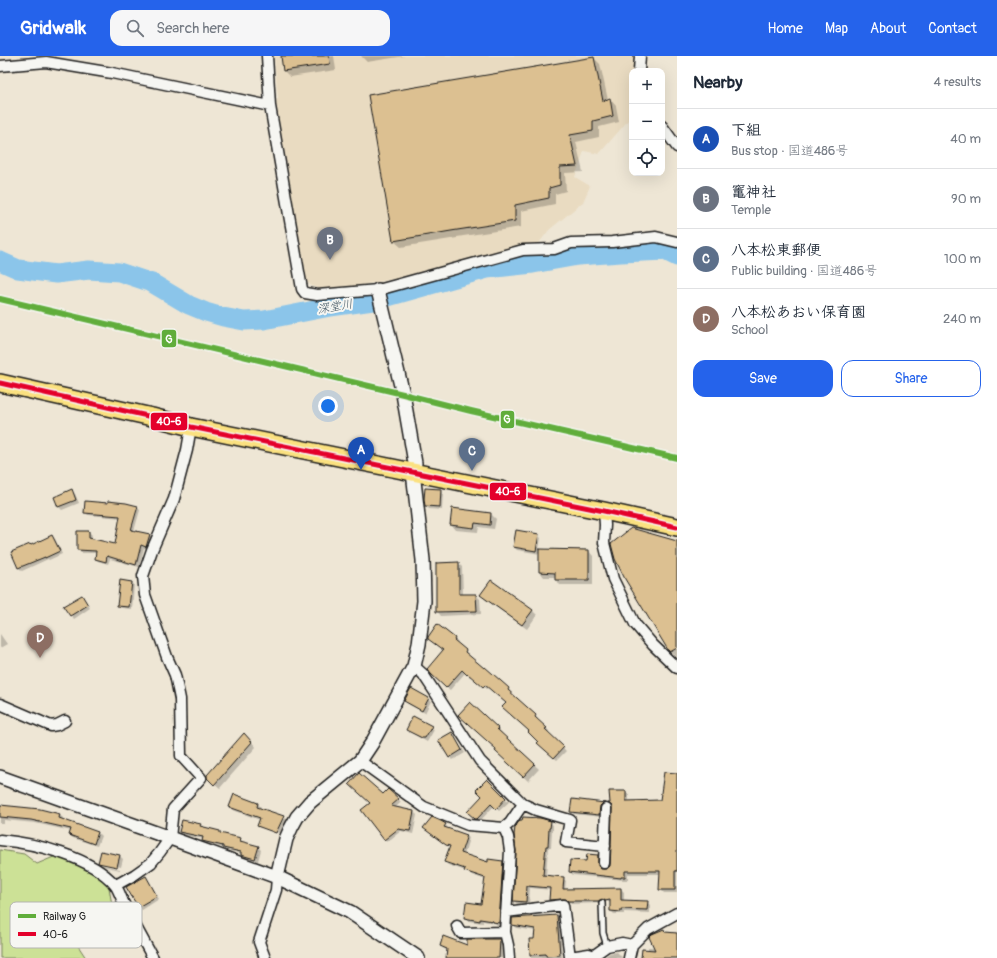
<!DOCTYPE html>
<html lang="en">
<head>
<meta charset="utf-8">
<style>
	body { margin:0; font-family:Pangolin,"Klee One",sans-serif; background:#f6f6f7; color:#1f2937 }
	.controls { position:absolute; right:12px; top:12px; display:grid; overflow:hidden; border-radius:8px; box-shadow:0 4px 16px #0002 }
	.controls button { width:36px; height:36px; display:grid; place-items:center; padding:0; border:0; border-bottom:1px solid #e0e1e3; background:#fff; color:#1f2937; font:20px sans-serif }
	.you { position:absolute; left:328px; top:350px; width:14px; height:14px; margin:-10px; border:3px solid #fff; border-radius:50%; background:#1a73e8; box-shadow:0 0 0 6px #1a73e833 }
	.badge { display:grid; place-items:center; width:26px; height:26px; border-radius:50%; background:#2563eb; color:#fff; font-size:13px; font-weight:700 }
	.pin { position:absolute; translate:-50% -33px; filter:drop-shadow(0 1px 2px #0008) }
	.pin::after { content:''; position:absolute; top:21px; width:14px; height:12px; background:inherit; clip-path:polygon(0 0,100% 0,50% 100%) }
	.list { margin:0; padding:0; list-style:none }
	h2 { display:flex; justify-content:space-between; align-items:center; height:52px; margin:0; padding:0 16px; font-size:17px }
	h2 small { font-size:13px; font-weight:400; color:#747a83 }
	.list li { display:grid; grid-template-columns:26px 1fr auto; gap:12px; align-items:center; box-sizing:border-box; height:60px; padding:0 16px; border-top:1px solid #e0e1e3 }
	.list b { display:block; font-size:15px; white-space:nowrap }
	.list p { margin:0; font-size:13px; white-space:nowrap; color:#747a83 }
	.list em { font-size:13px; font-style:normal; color:#747a83 }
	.actions { display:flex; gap:8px; padding:12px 16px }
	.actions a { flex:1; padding:9px 0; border:1px solid #2563eb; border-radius:12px; text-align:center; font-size:14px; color:#2563eb }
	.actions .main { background:#2563eb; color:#fff }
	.icon { flex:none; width:22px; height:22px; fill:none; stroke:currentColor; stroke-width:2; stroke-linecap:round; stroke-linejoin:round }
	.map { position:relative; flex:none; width:677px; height:902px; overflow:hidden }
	header { display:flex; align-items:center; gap:24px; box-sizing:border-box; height:56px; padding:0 20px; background:#2563eb; color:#fff }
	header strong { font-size:19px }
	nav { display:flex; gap:22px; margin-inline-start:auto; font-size:14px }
	.search { width:280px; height:36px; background:#f6f6f7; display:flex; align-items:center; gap:10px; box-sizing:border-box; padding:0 14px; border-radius:12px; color:#747a83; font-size:15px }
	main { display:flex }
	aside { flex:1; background:#fff }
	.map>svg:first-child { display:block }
</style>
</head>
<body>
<header>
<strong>Gridwalk</strong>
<div class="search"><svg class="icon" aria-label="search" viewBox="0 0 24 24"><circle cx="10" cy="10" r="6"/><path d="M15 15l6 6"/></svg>Search here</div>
<nav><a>Home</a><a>Map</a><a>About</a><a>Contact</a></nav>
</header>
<main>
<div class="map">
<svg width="677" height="902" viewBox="0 0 677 902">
	<rect width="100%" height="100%" fill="#eee6d5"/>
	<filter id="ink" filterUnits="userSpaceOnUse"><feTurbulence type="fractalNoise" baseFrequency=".025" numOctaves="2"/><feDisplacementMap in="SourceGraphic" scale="8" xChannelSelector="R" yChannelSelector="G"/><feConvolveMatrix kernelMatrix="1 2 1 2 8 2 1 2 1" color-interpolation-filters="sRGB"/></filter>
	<g filter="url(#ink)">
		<path fill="#e9dbc1" d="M274,0H636L634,15H632V46L631,61L599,98L584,95L575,121L590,130L583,146L549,174L539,187L526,188L405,221L355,230L320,233L312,230L307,226L306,221L276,46L278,42Z"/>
		<path fill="#cce196" stroke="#747e59" d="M0,794L24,798L37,808L56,800L80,807L108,826L115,866L71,879L86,902H0Z"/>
		<path fill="#0003" d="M282,0H334L336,14L290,21L284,15Z
			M361,0H405L367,6Z
			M594,2L600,8L608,44L610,43L616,50L619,66L599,71V81L576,86L583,116L565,117L566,135L555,138V148L521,155V171L457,181V182L401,191L394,185Z
			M440,434L443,437L442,454L429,453L426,450Z
			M72,435L75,438L79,447L62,454L59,451L55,441Z
			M137,451L140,454L134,475L150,479L153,482L149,493L144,492L139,511L110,503L108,508L98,505L96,503L97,497H81L78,494L89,476L92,479L91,484L115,489L121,462L88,459L85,456Z
			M453,453L491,458L496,463L494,473L479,471L478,476L455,474L451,469Z
			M538,479L541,482L539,494L589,495L593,500V529H560L556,524V521H544L540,516V498L517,494L514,491Z
			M52,480L55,483L62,498L49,504L48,503L22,515L19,512L12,497L31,490Z
			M677,486V602L668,593Z
			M458,507L462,511L463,539H476L480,543L481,558L441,560L437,555Z
			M132,526L134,529L132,553L121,552L118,549Z
			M481,539L532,554L537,559L527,573L486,544Z
			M82,540L90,552L74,563L65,550Z
			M438,570L455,583L458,586L457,587L468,598L467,599L485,614V613L508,633L511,636L510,637L538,663L537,664L549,675L548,677L566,695L557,704L538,687L539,686L507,647L489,631L487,633L471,620L470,621L465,617L450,634L435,621L444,595Z
			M0,578L7,588L0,592Z
			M428,642L431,645L425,657L408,648L405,645Z
			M470,647L502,677L501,678L539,713L528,725L501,700Z
			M431,671L434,674L427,686L410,676L407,674Z
			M245,678L256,691L220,732L208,722Z
			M454,680L465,697L453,704L450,701Z
			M677,718V837H664L660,833L661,818H628V824H624L573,819L570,816L597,800L601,803V814H607L611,811L626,736L629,739V746L661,745Z
			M487,725L509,746L499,755L494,750L479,766L468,756L483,740Z
			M388,735L401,746L395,752L414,756L417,759L413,778L401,775L387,786L384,783V740Z
			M235,739L258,748L261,751L260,753L284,761L287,764L280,777L260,770V772L258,770L260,764L233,754L230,751Z
			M573,744L605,748L607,750L602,761L574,758L571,755Z
			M0,748H2L5,751L60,759L63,762L62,764L98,777L101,780L97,790L73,782L70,779L71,775L35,767L4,764V768H0Z
			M550,766L553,769V774H552L551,792H548L546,820L563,822L566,825L565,834L621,833L624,836V845L647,846L650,849V857L624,856V858H614L611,855V847L606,845L602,847L572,848L570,846L566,845L552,847L550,844L551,834L530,832L529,849L517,848L514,845Z
			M200,769L203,772L220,776L223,779L240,783L243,786L258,791L261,794L258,805L245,802L242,799V798L227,794L224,792L206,787L203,784L204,783L183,779L180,776Z
			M445,769L448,772L447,773L466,779L469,782L464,799L489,807L502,806L505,809L502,870L497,869L495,867L483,865V867L468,865L465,862L482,849L486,824L469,818L466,815L448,809L446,806L450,792L428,775Z
			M120,800L123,803L121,811L102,807V809L100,807Z
			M102,809L120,813V814L102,810Z
			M146,821L148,824L159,843L142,854L139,851Z
			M557,860L560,863L562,902H531L530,884H535L536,875L516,872L513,869Z
			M664,874L667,877L677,878V902H642L648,894V891H654Z
			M499,884L502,887V902H447L448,894L444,893L441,890H468Z
			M617,896L620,899L622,902H603L610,897Z"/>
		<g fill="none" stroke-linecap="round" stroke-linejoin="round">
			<path stroke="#8bc5ea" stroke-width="19" d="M0,205L18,213L56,218L89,214L119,216L152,227L189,249L206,256L223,261L244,265L264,264L330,251L373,245L487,213L533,208L578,200L621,197L665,195L677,201"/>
		</g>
		<path fill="#dcc091" stroke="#1c1c1c" d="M281,0H329L330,8L283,15Z
			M594,1L603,45L610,42L613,60L593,65V75L570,79L577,110L560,111V129L549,132V142L515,149V165L451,175L393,185L368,39Z
			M425,432L441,433L440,451L425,450L424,443Z
			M72,433L76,444L58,451L54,441Z
			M85,445L108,447V445L126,447L138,450L131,474L150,478L146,491L141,489L136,509L107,500L106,506L95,503L96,495L77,494V475H89V482L115,488L120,460L84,457Z
			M452,452L491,457L490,469L475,467L474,472L450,469Z
			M631,472L677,485V592L670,596L668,594L625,523L615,503L611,488Z
			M516,474L539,478L536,495L513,491Z
			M52,479L60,495L45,502V501L18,512L11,496L30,488L31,489Z
			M539,493L589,494V524H555V517L539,516Z
			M459,506V538H476L477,555L436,556V507Z
			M120,524L132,526L129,551L117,550Z
			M491,524L533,554L522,569L480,539Z
			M82,539L88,549L70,560L63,550Z
			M437,568L455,582L454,584L466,594L465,596L484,612L485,611L509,632L508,634L536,659L535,661L547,672L545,673L564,691L554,702L537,687L538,686L528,676L529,675L502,651L506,647L485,629L483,631L468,618L467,619L462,614L446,632L431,618L427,613L443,594L428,583V581Z
			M411,632L429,642L422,655L404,645Z
			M470,646L498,672L497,673L535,708L523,721L495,695L496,693L458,659Z
			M413,660L432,670L425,682H422L406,674Z
			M452,676L462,694L449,702L438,684Z
			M244,677L252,686L214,729L207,722V719Z
			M664,716L677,717V815H675V834H659L660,815H625V821H621V822L569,816L570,804L586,805L587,798L598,799V810L601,813H607L610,810L611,790L612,753V750L608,747H610L609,735H626V745L660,744Z
			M359,717L383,738L388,733L399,743L391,750L414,755L410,775L398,773L384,784L361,754L370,747L349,728Z
			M487,723L506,742L496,753L491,748L477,763H475L467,756L482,740L476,734Z
			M234,738L258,747L257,751L284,760L276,777L257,770L260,762L229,751Z
			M572,743L605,747H603L600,750L599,759L570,756Z
			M0,749L40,753L60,758L59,762L98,776L94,788L69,779L71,773L31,764L0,761Z
			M432,761L441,765L446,768L444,771L467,779L461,797L488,806V803L503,805L499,867L493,866V865L480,863V865L464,862L466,846L481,848L485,822L464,815L465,813L444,806L450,790L446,789L423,772Z
			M523,761L540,762L551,765L550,772H549L548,790H546L543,819L564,821L563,833L621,832V844L648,845L647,854L621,853V856L610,855V844L605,845L602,843L599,845H568L566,843H563L549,844L550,832L527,830L526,846L513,845L516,795L514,779L515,771L520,764H522Z
			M182,764L201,768L200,770L220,775V777L241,782L240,785L259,790L255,803L241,799V796L223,792V790L202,785L203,781L179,776Z
			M101,795L120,799L117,811L98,807Z
			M146,820L157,840L138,851L126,831Z
			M557,859L560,899L546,900V898L530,899L529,883H534L535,873L512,869V862Z
			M664,873L665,876L677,877V902H641L642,893L655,894L649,881L652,878Z
			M443,880L467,889V883H500L499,902H446L447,893L440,890Z"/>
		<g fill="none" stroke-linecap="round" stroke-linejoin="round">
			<defs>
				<path id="service" d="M602,847L603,877L607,890"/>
				<path id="minor" d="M267,0L270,50L302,233L305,237L317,239L378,234L523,194L554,193L571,187L612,186L656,181L677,186
					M0,10L46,6L112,17L270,50
					M639,15L640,0
					M662,70L677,91
					M604,455L605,469L604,487L613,523L635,568L653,589L677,612
					M414,610L423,618L480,705L523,748L536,754L570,764L566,786L605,790
					M0,648L51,670L57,669L65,665
					M360,705L424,751L468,769L504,772L510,767L523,748
					M504,772L508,781L510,795L505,876L508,889L509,902
					M0,784C34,787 92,801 115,829C119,834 121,842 124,848C133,866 143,884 153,902
					M604,807L606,753
					M116,829L134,819L151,807L160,796L170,782L173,753L201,722L181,700L180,643L175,619L167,601L145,539L143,520L152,494L174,443L187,394L191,371
					M506,856L563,849L570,901L589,898L593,900
					M457,870L461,877L505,876
					M265,902L259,886L276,834L277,821
					M593,902V900L607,890L622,887L632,889
					M629,902L632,889L648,873L677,857"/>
				<path id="tertiary" d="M0,721L170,782L277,821L350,856L418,902
					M277,821L286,783L291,772L297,761L310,746L360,705L372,687L414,610L419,588L424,545L423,504L413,416L415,407L403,338L378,234"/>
				<path id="trunk" d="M0,327L152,361L191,371L604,455L677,471"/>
			</defs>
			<use href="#service" stroke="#1c1c1c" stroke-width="8"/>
			<use href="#minor" stroke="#1c1c1c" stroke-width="13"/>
			<use href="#tertiary" stroke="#1c1c1c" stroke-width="16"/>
			<use href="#trunk" stroke="#1c1c1c" stroke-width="20"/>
			<use href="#service" stroke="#f6f6f2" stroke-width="5"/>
			<use href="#minor" stroke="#f6f6f2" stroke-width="10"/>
			<use href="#tertiary" stroke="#f6f6f2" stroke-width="13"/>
			<use href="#trunk" stroke="#fbe180" stroke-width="17"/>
			<defs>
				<path id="bus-1" d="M0,327L152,361L191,371L604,455L677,471"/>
			</defs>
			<use href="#bus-1" stroke="#f6f6f2" stroke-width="8"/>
			<use href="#bus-1" stroke="#e4002b" stroke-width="5"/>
			<defs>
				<path id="rail-1" d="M0,243L403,338L471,355L677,402"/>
			</defs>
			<use href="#rail-1" stroke="#f6f6f2" stroke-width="9"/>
			<use href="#rail-1" stroke="#60ad3b" stroke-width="6"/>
		</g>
	</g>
	<g text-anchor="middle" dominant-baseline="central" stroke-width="4" stroke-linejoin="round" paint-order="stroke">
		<g font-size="12" font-style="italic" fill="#435764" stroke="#f6f6f2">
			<text transform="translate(335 251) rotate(-10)">深堂川</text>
		</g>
	</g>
	<rect x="10" y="846" width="132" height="46" rx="6" fill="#f6f6f2" stroke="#b5b5b2" stroke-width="1"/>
	<rect x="18" y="858" width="18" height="4" fill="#60ad3b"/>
	<rect x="18" y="876" width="18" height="4" fill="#e4002b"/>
	<g font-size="11" fill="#1c1c1c">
		<text x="43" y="864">Railway G</text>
		<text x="43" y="882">40-6</text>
	</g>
	<g stroke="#f6f6f2" stroke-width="1.5">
		<rect x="161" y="273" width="16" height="19" rx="4" fill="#60ad3b"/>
		<rect x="500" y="354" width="15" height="19" rx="4" fill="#60ad3b"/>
		<rect x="150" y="356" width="38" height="19" rx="4" fill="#e4002b"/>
		<rect x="489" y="426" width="38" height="19" rx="4" fill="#e4002b"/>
	</g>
	<g font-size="11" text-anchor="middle" font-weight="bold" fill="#fff">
		<text x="169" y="287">G</text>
		<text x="507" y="367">G</text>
		<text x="169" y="369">40-6</text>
		<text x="508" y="439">40-6</text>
	</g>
</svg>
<div class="controls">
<button>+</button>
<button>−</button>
<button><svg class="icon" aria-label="locate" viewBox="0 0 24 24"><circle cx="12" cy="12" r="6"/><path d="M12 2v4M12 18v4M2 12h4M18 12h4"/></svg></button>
</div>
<div class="you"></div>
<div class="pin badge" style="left:361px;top:414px;background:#1a4fb4">A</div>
<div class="pin badge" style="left:330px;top:204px;background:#6b7280">B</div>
<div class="pin badge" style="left:472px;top:415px;background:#5c6f8a">C</div>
<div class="pin badge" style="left:40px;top:602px;background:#8d6e63">D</div>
</div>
<aside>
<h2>Nearby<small>4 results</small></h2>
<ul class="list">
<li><span class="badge" style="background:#1a4fb4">A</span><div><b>下組</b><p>Bus stop · 国道486号</p></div><em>40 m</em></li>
<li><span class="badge" style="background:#6b7280">B</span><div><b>竃神社</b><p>Temple</p></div><em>90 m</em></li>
<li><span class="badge" style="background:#5c6f8a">C</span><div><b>八本松東郵便</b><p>Public building · 国道486号</p></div><em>100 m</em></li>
<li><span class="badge" style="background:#8d6e63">D</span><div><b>八本松あおい保育園</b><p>School</p></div><em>240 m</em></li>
</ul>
<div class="actions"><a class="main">Save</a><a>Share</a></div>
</aside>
</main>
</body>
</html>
